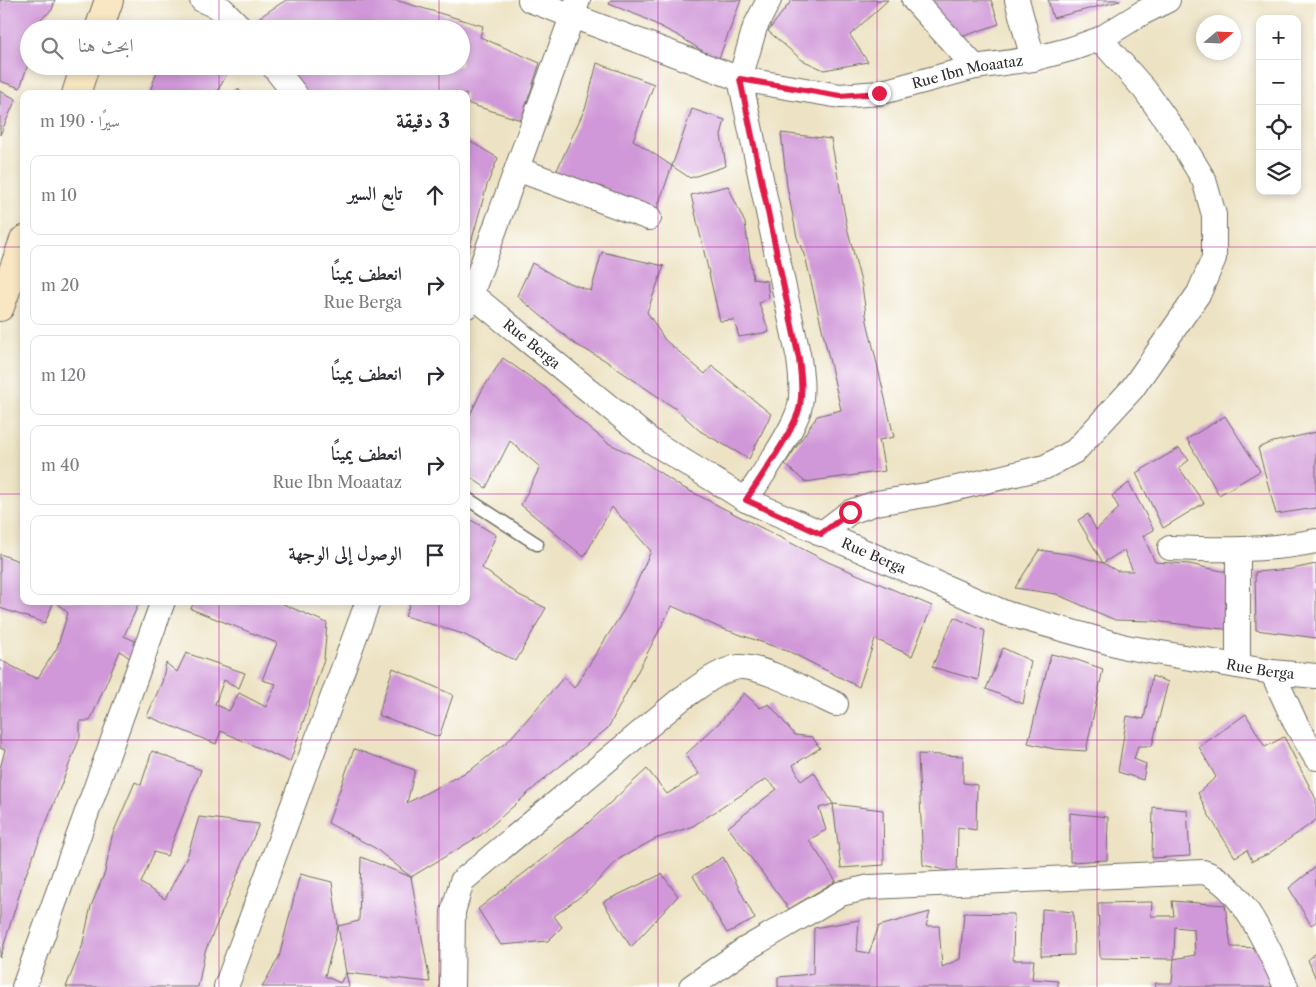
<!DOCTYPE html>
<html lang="ar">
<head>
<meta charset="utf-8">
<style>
	body { margin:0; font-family:"Libre Caslon Text",Amiri,serif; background:#f7f7f7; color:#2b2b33; direction:rtl }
	.controls { position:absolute; right:15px; top:15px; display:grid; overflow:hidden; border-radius:10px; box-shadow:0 2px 8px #0003 }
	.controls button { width:45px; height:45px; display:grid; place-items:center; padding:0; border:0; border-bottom:1px solid #e1e1e2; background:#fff; color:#2b2b33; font:25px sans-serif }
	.compass { position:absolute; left:1196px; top:15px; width:45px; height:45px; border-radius:50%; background:#fff; box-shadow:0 2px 8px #0003; rotate:71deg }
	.stop { position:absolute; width:15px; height:15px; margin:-11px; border:4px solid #e11d48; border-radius:50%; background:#fff }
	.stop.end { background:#e11d48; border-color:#fff; box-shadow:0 1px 5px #0008 }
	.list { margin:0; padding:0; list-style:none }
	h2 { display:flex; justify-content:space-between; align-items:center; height:65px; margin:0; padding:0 20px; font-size:21px }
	h2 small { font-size:16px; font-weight:400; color:#7c7c81 }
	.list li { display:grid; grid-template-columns:32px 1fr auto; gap:15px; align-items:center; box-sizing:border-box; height:80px; margin:0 10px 10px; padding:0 10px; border:1px solid #e1e1e2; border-radius:10px }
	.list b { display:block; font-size:19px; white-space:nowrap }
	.list p { margin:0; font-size:16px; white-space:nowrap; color:#7c7c81 }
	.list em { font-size:16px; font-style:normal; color:#7c7c81 }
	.icon { flex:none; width:28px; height:28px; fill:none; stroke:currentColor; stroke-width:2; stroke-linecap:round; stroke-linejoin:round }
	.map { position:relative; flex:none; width:1316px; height:987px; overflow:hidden; direction:ltr }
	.search { position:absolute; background:#fff; box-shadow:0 2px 8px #0003; left:20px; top:20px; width:450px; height:55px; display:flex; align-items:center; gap:12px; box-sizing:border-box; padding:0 18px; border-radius:28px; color:#7c7c81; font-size:19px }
	.panel { position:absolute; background:#fff; box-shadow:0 2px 8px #0003; left:20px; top:90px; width:450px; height:515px; border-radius:10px; direction:rtl }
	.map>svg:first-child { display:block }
</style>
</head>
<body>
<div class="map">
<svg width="1316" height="987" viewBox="0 0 1316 987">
	<rect width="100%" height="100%" fill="#fff"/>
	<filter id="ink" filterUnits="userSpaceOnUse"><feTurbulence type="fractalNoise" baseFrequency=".02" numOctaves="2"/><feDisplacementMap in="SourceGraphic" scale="10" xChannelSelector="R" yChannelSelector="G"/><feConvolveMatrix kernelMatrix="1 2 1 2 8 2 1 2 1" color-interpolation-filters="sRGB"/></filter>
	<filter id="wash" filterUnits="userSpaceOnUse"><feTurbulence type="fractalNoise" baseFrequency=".0096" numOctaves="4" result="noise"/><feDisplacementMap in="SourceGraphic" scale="20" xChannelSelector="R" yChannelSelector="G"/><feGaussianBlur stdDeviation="1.12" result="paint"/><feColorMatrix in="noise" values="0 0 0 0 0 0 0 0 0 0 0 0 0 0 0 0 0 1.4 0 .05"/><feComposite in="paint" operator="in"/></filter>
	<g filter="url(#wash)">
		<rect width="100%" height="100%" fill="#ede3c4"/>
		<g id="blocks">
			<path fill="#d098d8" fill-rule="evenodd" d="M0,0H55L52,10L41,19L40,29H29V61L20,88L0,81Z
				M286,0H395L483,26L480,37L540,63L521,120L466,103V94H308L281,66H461V29H252L249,24Z
				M611,0H741L718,61L679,36L642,17L609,4Z
				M792,0H888L850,35L868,62L824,70L802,60L768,31Z
				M923,0H991L999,24L955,39Z
				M1048,0H1120V1L1053,18Z
				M597,63L654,84L633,140L672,166L654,217L552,181L586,106Z
				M159,66H211L229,70L216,94H149Z
				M238,89L244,94H229Z
				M0,91L16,99L0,135Z
				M692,109L725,120L721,135L726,166L690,178L672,166Z
				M781,133L831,139L847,227L862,286L867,321L894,437L879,440L885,471L805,482L785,464L817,416L841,410L806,260L797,237L787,186Z
				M466,139L498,158L487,185L467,257Z
				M728,186L745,223L753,279L767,281L769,298L759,303L769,332L739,337L734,320L720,321L691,195Z
				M602,252L664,266L647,312L665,340L705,374L712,366L771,414L749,459L700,431L676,409L603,359L575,344L517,296L532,263L561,280L591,291Z
				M503,358L547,389L576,417L608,443L640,459L678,485L828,562L932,606L912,656L875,639L859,687L790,652L718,627L672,606L608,728L544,779L481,835L411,877L375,848L328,823L354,749L415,770L407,803L472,769L509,740L564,677L574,688L624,610L651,551L612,507L584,557L521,505L540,467L510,441L486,488L466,474V423L482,390Z
				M1225,416L1260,471L1219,495L1187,439Z
				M1316,432V508L1276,514L1258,448L1273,442Z
				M1179,448L1189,460L1179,468L1204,503L1163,528L1136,473Z
				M1129,483L1154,530L1143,536L1155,562L1189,564L1231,573L1232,630L1153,621L1115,620L1056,594L1015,588L1039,550L1073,555L1103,563L1078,520L1088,514L1096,530L1119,508L1112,496ZM1124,550L1133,571H1117L1103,563Z
				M466,517L496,535L482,568L519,595L546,608L516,661L463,634L405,616L411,601H466Z
				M0,554L24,563V601H54L45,623L0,608Z
				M1316,564V638L1256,630L1255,572L1292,569Z
				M55,601H140L124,636L137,642L131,659L120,651L90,721H80V737L23,882L0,958V768L5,750L0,748V660L37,679L57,648L68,613Z
				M194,601H276L327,623L324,659L290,762L221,731L216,744L147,716L162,682L166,663L177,672L186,653L245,673L239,688L224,680L215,704L229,711L239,693L266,707L276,684L262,680L277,643L191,609Z
				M954,617L985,631L978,680L932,667Z
				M1003,648L1031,661L1023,704L986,689Z
				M1051,654L1077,660L1103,669L1086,751L1054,749L1028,743Z
				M393,668L453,695L439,737L378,715Z
				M1152,676L1168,682L1152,746H1138L1134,759L1146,764L1143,780L1118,772L1127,716L1144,719Z
				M744,693L760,708L769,704L795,735L812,737L820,748L793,765L801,781L814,772L833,804L819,808L826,830L809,840L836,881L789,909L728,827L777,789L766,779L693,826L655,839L619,859L588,891L554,916L562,927L548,941L501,945L478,909L587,824L647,769L667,794L699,774L685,755L720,722Z
				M1246,714L1265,747L1284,737L1316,799V820L1268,854L1252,861L1247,850L1235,857L1208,814L1198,793L1216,777L1199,747Z
				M152,751L201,770L167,856L154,852L141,883L165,899L187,857L199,817L259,824L205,952L198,987H66L82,947L91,906L105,872L112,836L135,782L141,785Z
				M918,754L963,756V783L977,785L976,830L958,827L957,873L923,865Z
				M833,804L883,810L884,865L841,868Z
				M1153,807L1187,810L1190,856L1152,858Z
				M1070,813L1108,817L1107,860L1070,862Z
				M361,857L411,877L430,982L346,973L349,987H262L279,957L300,874L332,882L338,926L325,976L340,983L346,973L338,926L359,921Z
				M723,857L755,919L727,933L693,876Z
				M1316,867V922L1311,925L1289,888Z
				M662,874L678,896L631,947L603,902Z
				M1172,901L1225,905L1231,947L1264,948L1272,987H1156L1155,983H1172L1174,959L1195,955L1194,929L1175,927L1174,959L1100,958L1098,903L1152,902L1151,916H1174Z
				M1042,909L1073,912L1074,955L1041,956Z
				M930,912L926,926H939L942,967L960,959L964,913L1014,914L1013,960H1034L1032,979L1058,981V987H778V977L813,974L814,928L859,920L857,951L869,953L879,926Z
				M1316,953V979L1308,960Z"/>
		</g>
	</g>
	<g filter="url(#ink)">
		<use href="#blocks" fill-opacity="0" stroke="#6f6b61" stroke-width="1"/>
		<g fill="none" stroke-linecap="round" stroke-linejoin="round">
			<defs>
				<path id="service" d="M466,498L537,544"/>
				<g id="minor">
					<path d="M202,0L222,9L242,29"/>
					<path id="s1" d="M530,0L740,79L840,96L879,93L975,67L1033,59L1071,49L1100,39L1142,13L1168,0"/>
					<path d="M914,0L975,67"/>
					<path d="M1017,0L1033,59"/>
					<path d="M273,66L295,94"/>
					<path d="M517,169L649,218"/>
					<path id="s2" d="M466,290L651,441L746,500L1005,613L1126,647L1272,672L1316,676"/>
					<path d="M467,306L578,0"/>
					<path d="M746,500C759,479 797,427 800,405C803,390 801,374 799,359L740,79L755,27L769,0"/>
					<path d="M821,534L850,512L876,503L932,494L1045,467L1075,451L1132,389L1199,293L1214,258V215L1204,180L1179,138L1145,90L1100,39"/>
					<path d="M1170,548C1219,550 1267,551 1316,541"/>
					<path d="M1238,666V551"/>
					<path d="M1272,672L1295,722L1316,758"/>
					<path d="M24,987L163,601"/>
					<path d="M226,987L368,601"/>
					<path d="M452,987L453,912L462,881L681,699C698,688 718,670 739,667C762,665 813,694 836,704"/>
					<path d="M691,987L744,950L840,894L870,887L1203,872C1242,883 1270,952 1286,987"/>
				</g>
				<path id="secondary" d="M99,29L109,0
					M76,94L85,66
					M0,307L24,240"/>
			</defs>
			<use href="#service" stroke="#6f6b61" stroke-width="15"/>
			<use href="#minor" stroke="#6f6b61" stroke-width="26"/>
			<use href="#secondary" stroke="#6f6b61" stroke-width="30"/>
			<use href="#service" stroke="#fff" stroke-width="12"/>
			<use href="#minor" stroke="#fff" stroke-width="24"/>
			<use href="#secondary" stroke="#f9e7c3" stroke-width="28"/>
		</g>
	</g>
	<g fill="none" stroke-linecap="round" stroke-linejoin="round" filter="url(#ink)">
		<path stroke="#e11d48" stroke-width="6" d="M850,512L821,534L746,500C759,479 797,427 800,405C803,390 801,374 799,359L740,79L840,96L879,93"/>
	</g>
	<path fill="none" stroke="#b5179e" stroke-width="1" stroke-opacity="0.55" d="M219,0V29M439,0V29M658,0V987M877,0V987M1097,0V987M219,66V94M439,66V94M0,247H24M466,247H1316M0,494H24M466,494H1316M219,601V987M439,601V987M0,740H1316"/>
	<g text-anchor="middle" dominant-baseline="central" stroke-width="4" stroke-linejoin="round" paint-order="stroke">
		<g font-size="14" fill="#2b2b2b" stroke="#fff">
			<text stroke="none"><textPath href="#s1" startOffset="456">Rue Ibn Moaataz</textPath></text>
			<text stroke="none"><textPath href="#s2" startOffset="85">Rue Berga</textPath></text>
			<text stroke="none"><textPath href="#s2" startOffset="490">Rue Berga</textPath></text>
			<text stroke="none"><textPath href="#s2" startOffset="895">Rue Berga</textPath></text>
		</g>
	</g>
</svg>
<div class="controls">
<button>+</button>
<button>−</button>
<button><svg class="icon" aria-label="locate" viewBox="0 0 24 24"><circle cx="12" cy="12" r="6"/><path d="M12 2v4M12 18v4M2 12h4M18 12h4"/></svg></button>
<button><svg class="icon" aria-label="layers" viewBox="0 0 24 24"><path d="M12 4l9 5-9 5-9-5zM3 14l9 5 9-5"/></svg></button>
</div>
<svg class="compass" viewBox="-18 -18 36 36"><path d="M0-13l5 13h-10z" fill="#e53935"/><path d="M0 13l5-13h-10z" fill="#7c7c81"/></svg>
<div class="stop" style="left:850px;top:512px"></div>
<div class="stop end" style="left:879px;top:93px"></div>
<div class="search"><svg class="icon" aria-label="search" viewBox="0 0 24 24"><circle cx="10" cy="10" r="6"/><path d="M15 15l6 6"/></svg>ابحث هنا</div>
<section class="panel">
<h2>3 دقيقة<small>سيرًا · 190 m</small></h2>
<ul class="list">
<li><svg class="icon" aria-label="ahead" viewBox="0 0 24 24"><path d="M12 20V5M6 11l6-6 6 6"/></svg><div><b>تابع السير</b></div><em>10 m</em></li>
<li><svg class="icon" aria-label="right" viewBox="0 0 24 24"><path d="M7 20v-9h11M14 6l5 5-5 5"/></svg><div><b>انعطف يمينًا</b><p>Rue Berga</p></div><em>20 m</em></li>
<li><svg class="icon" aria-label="right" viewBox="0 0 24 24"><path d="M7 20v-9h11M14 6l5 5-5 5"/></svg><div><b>انعطف يمينًا</b></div><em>120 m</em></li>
<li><svg class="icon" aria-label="right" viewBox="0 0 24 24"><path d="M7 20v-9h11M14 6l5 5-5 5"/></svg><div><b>انعطف يمينًا</b><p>Rue Ibn Moaataz</p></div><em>40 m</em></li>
<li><svg class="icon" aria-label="arrive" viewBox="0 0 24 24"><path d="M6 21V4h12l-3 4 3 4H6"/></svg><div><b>الوصول إلى الوجهة</b></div></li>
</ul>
</section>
</div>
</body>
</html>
